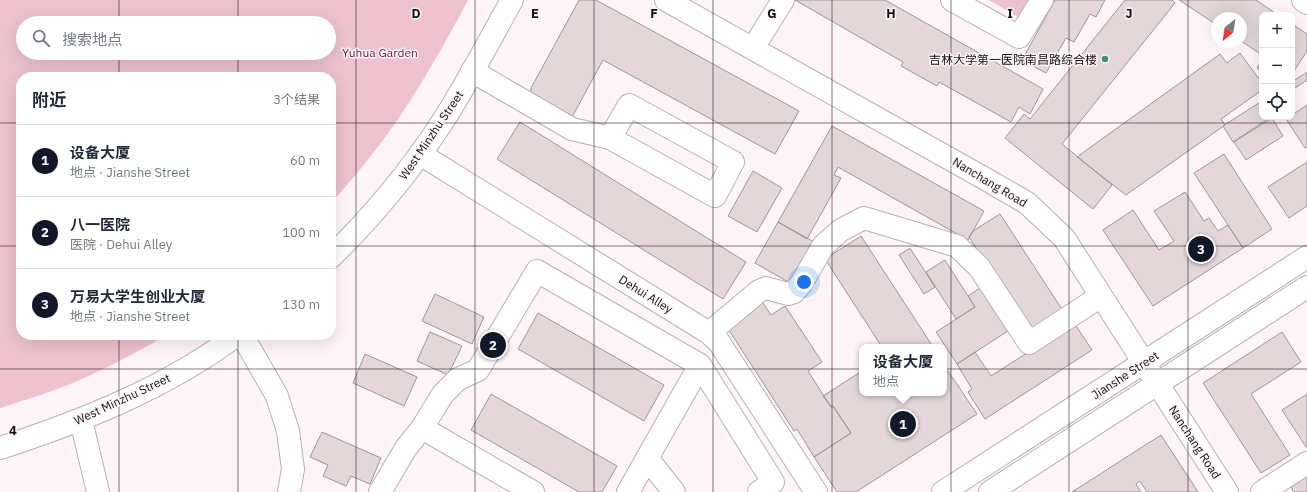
<!DOCTYPE html>
<html lang="zh">
<head>
<meta charset="utf-8">
<style>
	body { margin:0; font-family:"IBM Plex Sans","Noto Sans SC",sans-serif; background:#f6f6f7; color:#1f2937 }
	.controls { position:absolute; right:12px; top:12px; display:grid; overflow:hidden; border-radius:8px; box-shadow:0 4px 16px #0002 }
	.controls button { width:36px; height:36px; display:grid; place-items:center; padding:0; border:0; border-bottom:1px solid #e0e1e3; background:#fff; color:#1f2937; font:20px sans-serif }
	.compass { position:absolute; left:1211px; top:12px; width:36px; height:36px; border-radius:50%; background:#fff; box-shadow:0 4px 16px #0002; rotate:210deg }
	.you { position:absolute; left:804px; top:282px; width:14px; height:14px; margin:-10px; border:3px solid #fff; border-radius:50%; background:#1a73e8; box-shadow:0 0 0 6px #1a73e833 }
	.badge { display:grid; place-items:center; width:26px; height:26px; border-radius:50%; background:#111827; color:#fff; font-size:13px; font-weight:700 }
	.pin { position:absolute; translate:-50% -50%; border:2px solid #fff; box-shadow:0 1px 4px #0006 }
	.popup { position:absolute; left:859px; top:344px; width:88px; height:52px; box-sizing:border-box; display:grid; place-content:center; border-radius:8px; background:#fff; filter:drop-shadow(0 1px 3px #0005); font-size:13px; white-space:nowrap; color:#747a83 }
	.popup b { font-size:15px; color:#1f2937 }
	.popup::after { content:''; position:absolute; left:50%; top:100%; margin-left:-8px; border:8px solid transparent; border-top-color:#fff }
	.list { margin:0; padding:0; list-style:none }
	h2 { display:flex; justify-content:space-between; align-items:center; height:52px; margin:0; padding:0 16px; font-size:17px }
	h2 small { font-size:13px; font-weight:400; color:#747a83 }
	.list li { display:grid; grid-template-columns:26px 1fr auto; gap:12px; align-items:center; box-sizing:border-box; height:72px; padding:0 16px; border-top:1px solid #e0e1e3 }
	.list b { display:block; font-size:15px; white-space:nowrap }
	.list p { margin:0; font-size:13px; white-space:nowrap; color:#747a83 }
	.list em { font-size:13px; font-style:normal; color:#747a83 }
	.icon { flex:none; width:22px; height:22px; fill:none; stroke:currentColor; stroke-width:2; stroke-linecap:round; stroke-linejoin:round }
	.map { position:relative; flex:none; width:1307px; height:492px; overflow:hidden }
	.search { position:absolute; background:#fff; box-shadow:0 4px 16px #0002; left:16px; top:16px; width:320px; height:44px; display:flex; align-items:center; gap:10px; box-sizing:border-box; padding:0 14px; border-radius:22px; color:#747a83; font-size:15px }
	.panel { position:absolute; background:#fff; box-shadow:0 4px 16px #0002; left:16px; top:72px; width:320px; height:268px; border-radius:16px }
	.map>svg:first-child { display:block }
</style>
</head>
<body>
<div class="map">
<svg width="1307" height="492" viewBox="0 0 1307 492">
	<rect width="100%" height="100%" fill="#fff4f7"/>
	<path fill="#edc2ce" fill-rule="evenodd" d="M0,0H468C450,34 431,68 410,101C387,137 360,171 331,203V77H21V335H167C139,351 111,366 82,379C55,391 28,399 0,408ZM23,23H329V53H23Z
		M989,0H1033L1021,19Z"/>
	<path fill="#e4d7da" stroke="#a19598" d="M579,0H596L799,111L775,154L603,60L571,119L531,93V88Z
		M795,0H885L1043,89L1030,114L1019,107L1011,122L939,82L937,86L901,66L903,62Z
		M1055,0H1105L1096,17L1090,14L1074,42L1066,38L1046,73L1022,60Z
		M1125,0H1172L1175,3L1062,144L1112,185L1093,209L1005,138L1024,114L1030,119Z
		M1179,0H1256L1278,15H1262V55L1241,41V18H1217V25Z
		M1292,24L1307,34V51L1292,74Z
		M1240,53L1262,83V90L1221,119L1225,125L1126,195L1077,157L1220,54L1227,63Z
		M1262,60V72L1257,68Z
		M1307,72V80L1292,90V82Z
		M1262,101V117H1271L1233,142L1223,126Z
		M1307,105V147L1305,148L1286,119L1292,117V115Z
		M1272,118L1283,136L1246,160L1234,142Z
		M520,122L746,262L723,299L497,159Z
		M832,126L984,211L968,240L838,167L834,175L841,178L807,239L778,222Z
		M1224,154L1272,229L1243,248L1194,173Z
		M1307,162V206L1289,218L1268,187Z
		M753,171L782,188L757,232L728,216Z
		M1185,192L1204,221L1209,218L1218,231L1228,225L1243,248L1153,306L1103,230L1133,210L1159,250L1174,241L1154,211Z
		M1000,214L1065,314L1035,333L1001,280L998,282L969,237L973,231Z
		M778,222L814,242L790,283L755,263Z
		M861,236L933,347H882L825,259Z
		M910,248L935,287L924,294L899,255Z
		M945,260L975,307L956,319L926,272Z
		M983,286L1011,329L957,364L936,332L975,307L968,296Z
		M435,294L484,317L472,344L422,321Z
		M761,300L771,315L785,306L822,362L808,371L831,407L833,406L851,433L814,457L797,429L794,431L725,324Z
		M538,313L664,385L644,421L518,349Z
		M1074,323L1092,350L985,419L968,392L972,389L957,364L975,352L991,376Z
		M430,332L462,346L448,375L417,361Z
		M1282,332L1301,362L1251,394L1290,455L1261,473L1203,383Z
		M365,354L417,377L404,406L353,383Z
		M862,371V393L912,394L944,393V373L948,371L977,414L856,492H837L814,457L851,433L833,406L831,407L823,396Z
		M491,394L617,466L602,492H579L471,430Z
		M1307,394V447H1306L1282,410Z
		M322,432L381,458L370,484L351,476L346,486L323,476L328,465L310,457Z
		M1161,435L1198,492H1147L1140,481L1136,484L1141,492H1072Z
		M1307,476V492H1294L1291,487Z"/>
	<g fill="none" stroke-linecap="round" stroke-linejoin="round">
		<defs>
			<path id="minor" d="M666,0L982,177L1027,203L1064,238L1227,492
				M952,0L1019,37L1042,0
				M1303,0L1307,3
				M753,48L783,0
				M472,71L572,129L610,138
				M629,105L733,162L715,196L610,138Z
				M420,154L709,333L719,342L724,350L816,492
				M709,333L759,291L766,288L788,294L794,292L801,284L823,246L841,230L864,218L957,246L979,267L1029,343L1101,296
				M242,335L277,396L288,431L293,469L289,492
				M81,420L98,492
				M422,428L533,492
				M647,458L674,492
				M380,492L406,448L422,428L443,394L458,379L478,370L537,271L700,365L773,482L759,492
				M628,492L700,365
				M1262,492L1307,463"/>
			<path id="major" d="M331,257C373,216 411,170 443,121C468,82 489,41 512,0
				M0,448C83,421 166,388 237,335
				M943,492L1307,257
				M990,492L1307,287"/>
		</defs>
		<use href="#minor" stroke="#bcafb3" stroke-width="24"/>
		<use href="#major" stroke="#bcafb3" stroke-width="24"/>
		<use href="#minor" stroke="#fff" stroke-width="22"/>
		<use href="#major" stroke="#fff" stroke-width="22"/>
	</g>
	<path fill="none" stroke="#161112" stroke-width="1" stroke-opacity="0.55" d="M119,0V23M238,0V23M356,0V492M475,0V492M594,0V492M713,0V492M832,0V492M951,0V492M1069,0V492M1188,0V492M119,53V77M238,53V77M0,123H21M331,123H1307M0,246H21M331,246H1307M119,335V492M238,335V492M0,369H1307"/>
	<circle fill="#438a84" stroke="#fff4f7" stroke-width="1.5" cx="1105" cy="59" r="4"/>
	<g text-anchor="middle" dominant-baseline="central" stroke-width="3" stroke-linejoin="round" paint-order="stroke">
		<g font-size="12" fill="#631b37" stroke="#fff4f7">
			<text x="380" y="52">Yuhua Garden</text>
		</g>
		<g font-size="12" fill="#161112" stroke="#fff4f7" text-anchor="end">
			<text x="1097" y="59">吉林大学第一医院南昌路综合楼</text>
		</g>
		<g font-size="12" fill="#161112" stroke="#fff4f7">
			<text transform="translate(431 135) rotate(-56)">West Minzhu Street</text>
			<text transform="translate(990 182) rotate(31)">Nanchang Road</text>
			<text transform="translate(646 294) rotate(32)">Dehui Alley</text>
			<text transform="translate(1125 375) rotate(-33)">Jianshe Street</text>
			<text transform="translate(122 399) rotate(-25)">West Minzhu Street</text>
			<text transform="translate(1195 442) rotate(57)">Nanchang Road</text>
		</g>
	</g>
	<g font-size="13" text-anchor="middle" font-weight="bold" fill="#161112" stroke="#fff4f7" stroke-width="3" stroke-linejoin="round" paint-order="stroke">
		<text x="416" y="18">D</text>
		<text x="535" y="18">E</text>
		<text x="654" y="18">F</text>
		<text x="772" y="18">G</text>
		<text x="891" y="18">H</text>
		<text x="1010" y="18">I</text>
		<text x="1129" y="18">J</text>
		<text x="13" y="435">4</text>
	</g>
</svg>
<div class="controls">
<button>+</button>
<button>−</button>
<button><svg class="icon" aria-label="locate" viewBox="0 0 24 24"><circle cx="12" cy="12" r="6"/><path d="M12 2v4M12 18v4M2 12h4M18 12h4"/></svg></button>
</div>
<svg class="compass" viewBox="-18 -18 36 36"><path d="M0-13l5 13h-10z" fill="#e53935"/><path d="M0 13l5-13h-10z" fill="#747a83"/></svg>
<div class="you"></div>
<div class="pin badge" style="left:903px;top:424px">1</div>
<div class="popup"><b>设备大厦</b>地点</div>
<div class="pin badge" style="left:493px;top:345px">2</div>
<div class="pin badge" style="left:1201px;top:249px">3</div>
<div class="search"><svg class="icon" aria-label="search" viewBox="0 0 24 24"><circle cx="10" cy="10" r="6"/><path d="M15 15l6 6"/></svg>搜索地点</div>
<section class="panel">
<h2>附近<small>3个结果</small></h2>
<ul class="list">
<li><span class="badge">1</span><div><b>设备大厦</b><p>地点 · Jianshe Street</p></div><em>60 m</em></li>
<li><span class="badge">2</span><div><b>八一医院</b><p>医院 · Dehui Alley</p></div><em>100 m</em></li>
<li><span class="badge">3</span><div><b>万易大学生创业大厦</b><p>地点 · Jianshe Street</p></div><em>130 m</em></li>
</ul>
</section>
</div>
</body>
</html>
